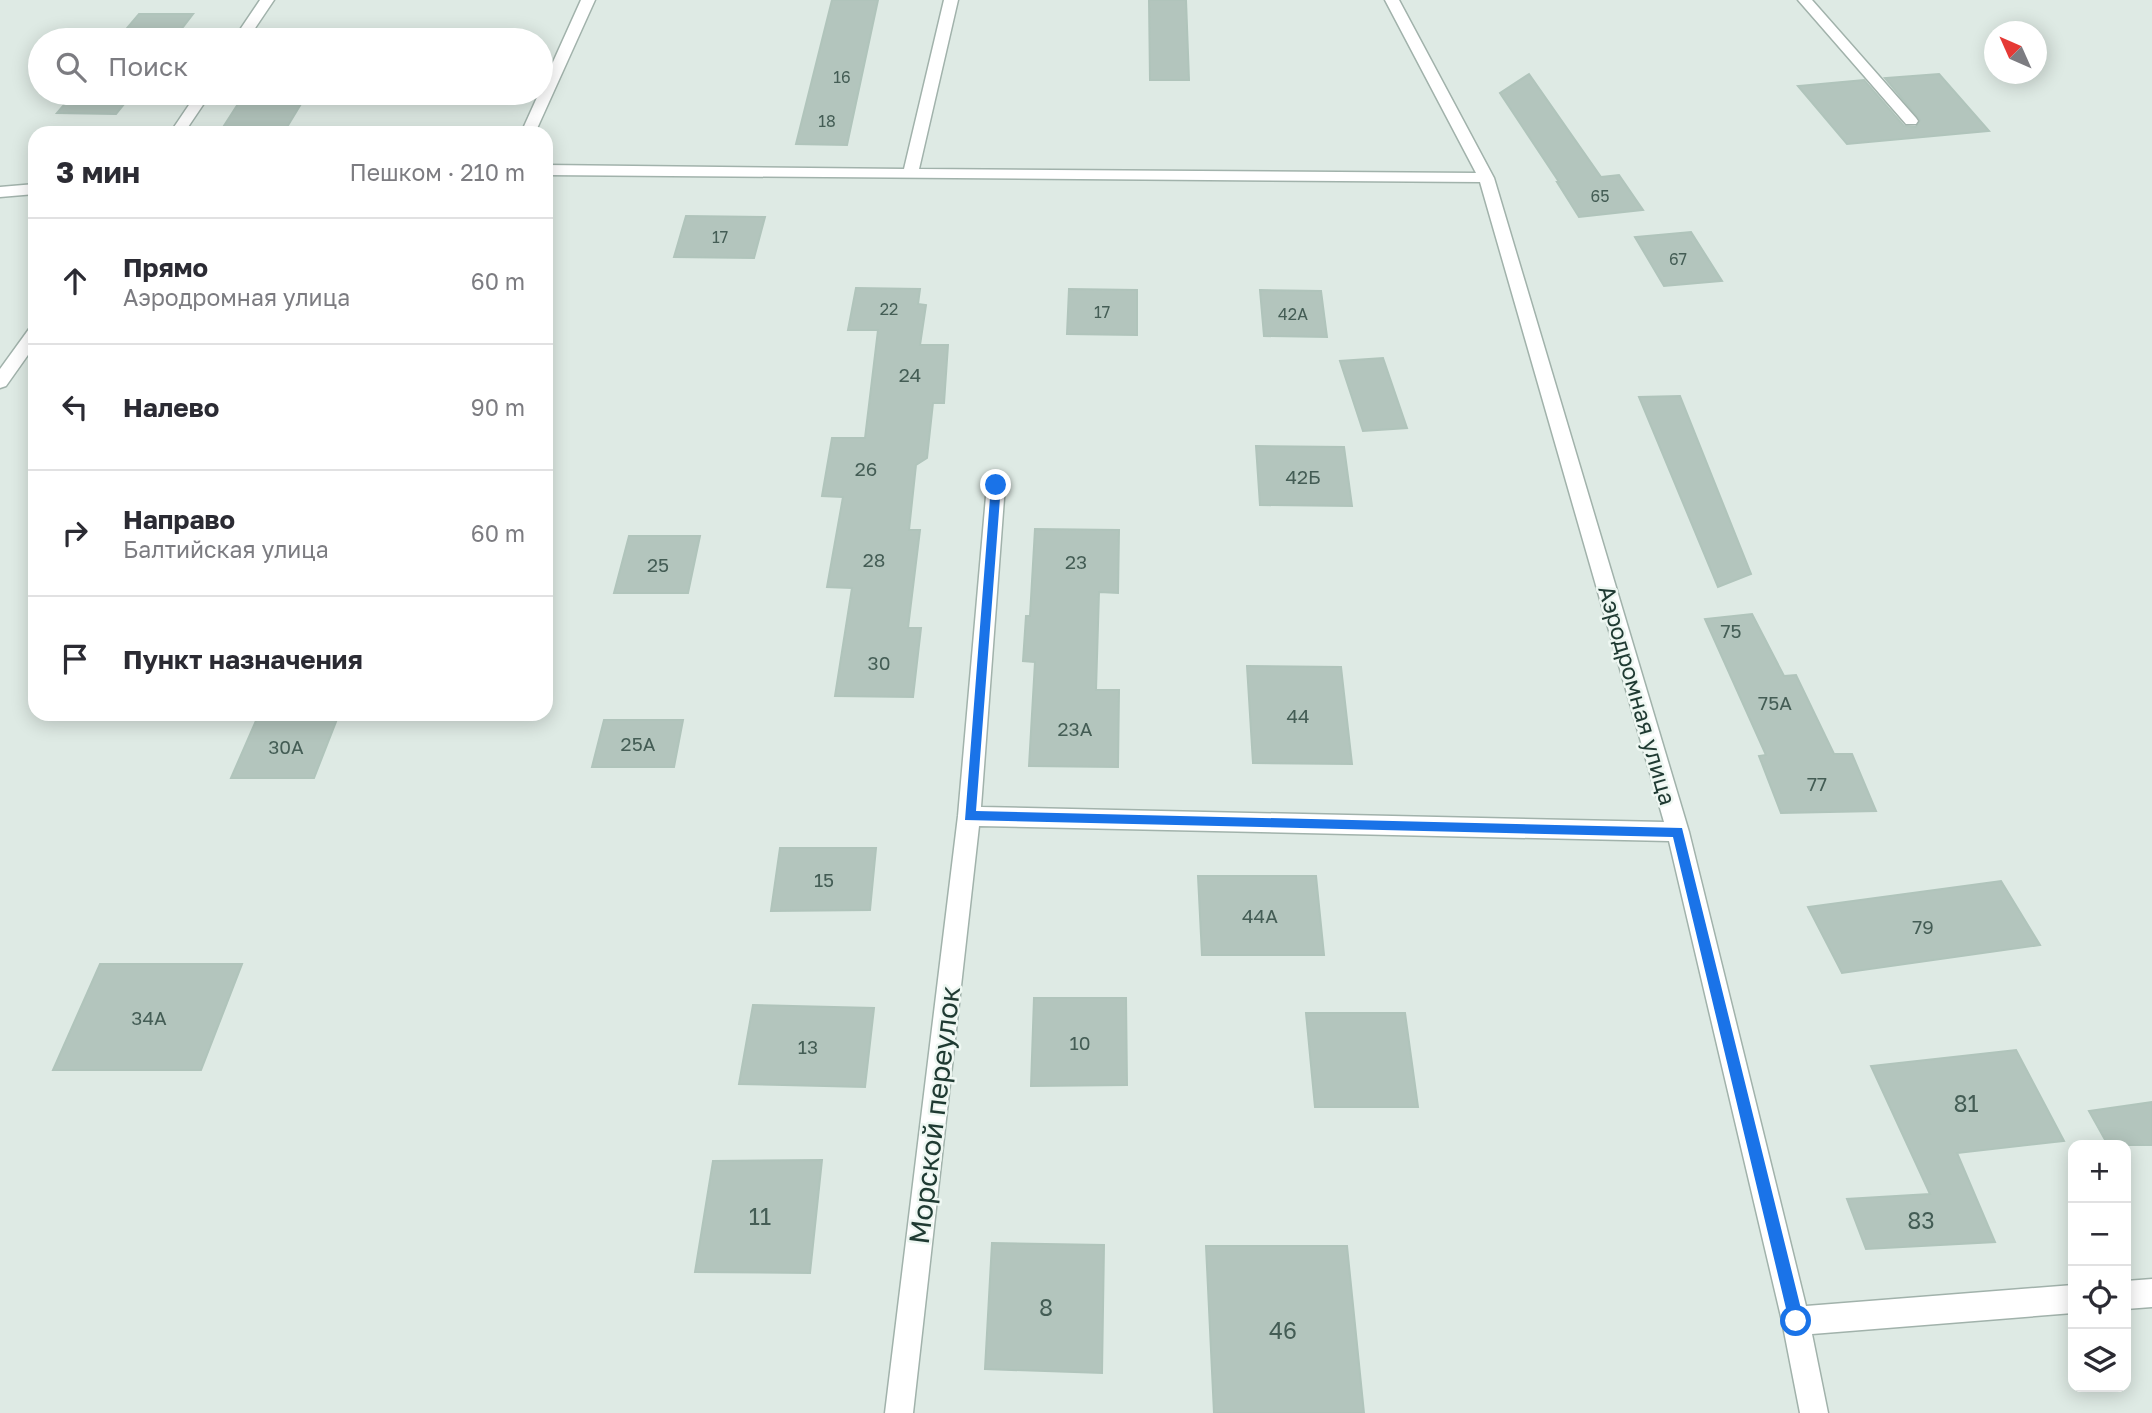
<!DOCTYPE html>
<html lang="ru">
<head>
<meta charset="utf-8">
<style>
	body { margin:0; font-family:"Golos Text",sans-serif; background:#f2f2f3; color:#2b2b33 }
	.controls { position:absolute; right:21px; bottom:21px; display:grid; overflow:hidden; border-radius:14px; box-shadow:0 4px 18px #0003 }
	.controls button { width:63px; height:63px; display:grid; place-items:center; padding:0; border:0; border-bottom:2px solid #e1e1e2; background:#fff; color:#2b2b33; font:35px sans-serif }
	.compass { position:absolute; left:1984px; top:21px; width:63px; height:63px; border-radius:50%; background:#fff; box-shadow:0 4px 18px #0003; rotate:315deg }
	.stop { position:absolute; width:21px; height:21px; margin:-16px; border:5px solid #1a73e8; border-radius:50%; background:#fff }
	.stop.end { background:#1a73e8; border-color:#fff; box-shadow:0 2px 7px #0008 }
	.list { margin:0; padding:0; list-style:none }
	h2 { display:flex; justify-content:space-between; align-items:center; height:91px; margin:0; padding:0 28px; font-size:30px }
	h2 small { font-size:23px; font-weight:400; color:#7c7c81 }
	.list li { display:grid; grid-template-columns:46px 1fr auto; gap:21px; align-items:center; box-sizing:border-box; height:126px; padding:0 28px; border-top:2px solid #e1e1e2 }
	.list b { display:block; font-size:26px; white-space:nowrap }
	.list p { margin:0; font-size:23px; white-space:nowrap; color:#7c7c81 }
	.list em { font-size:23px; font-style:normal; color:#7c7c81 }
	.icon { flex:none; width:38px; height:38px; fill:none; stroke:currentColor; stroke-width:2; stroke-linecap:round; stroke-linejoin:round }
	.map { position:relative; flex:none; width:2152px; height:1413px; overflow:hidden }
	.search { position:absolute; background:#fff; box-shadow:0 4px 18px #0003; left:28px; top:28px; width:525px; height:77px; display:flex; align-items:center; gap:18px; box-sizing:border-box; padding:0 24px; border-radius:38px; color:#7c7c81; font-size:26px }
	.panel { position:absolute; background:#fff; box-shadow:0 4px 18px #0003; left:28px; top:126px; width:525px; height:595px; border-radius:21px }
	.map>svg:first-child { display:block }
</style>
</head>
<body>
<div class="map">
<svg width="2152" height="1413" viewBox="0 0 2152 1413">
	<rect width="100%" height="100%" fill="#deeae4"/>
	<path fill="#b3c5bd" stroke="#b0c4bb" stroke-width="2" d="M832,0H878L847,145L796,144Z
		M1149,0H1186L1189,80H1150Z
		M139,14H193L173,40H117Z
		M1529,74L1601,177L1619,175L1643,210L1579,217L1557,182H1559L1500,93Z
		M1939,74L1989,131L1847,144L1798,86L1864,80L1904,126L1916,127L1920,120L1885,78Z
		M74,93H133L116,114L57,113Z
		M245,93L307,94L284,132H220Z
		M686,216L765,217L754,258L674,257Z
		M1691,232L1722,281L1664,286L1635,237Z
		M856,288L920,289L918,304L926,305L920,345H948L944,403H933L927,458L916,465L909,530H920L908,628H921L913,697L835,696L852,588L827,587L843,497L822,496L832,438H865L878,330H848Z
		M1069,289L1137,290V335L1067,334Z
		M1260,290L1321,291L1327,337L1264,336Z
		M1383,358L1407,428L1363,431L1340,361Z
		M1680,396L1751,574L1718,587L1639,397Z
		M1256,446L1344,447L1352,506L1260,505Z
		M1035,529L1119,530L1118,593L1099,592L1096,690H1119L1118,767L1029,766L1035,662L1023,661L1026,616H1030Z
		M629,536H700L688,593H614Z
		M1752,614L1784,676L1796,675L1834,754H1852L1876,811L1781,813L1759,756L1766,755L1705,619Z
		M1247,666L1341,667L1352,764L1253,763Z
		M259,714H339L314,778H231Z
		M604,720H683L674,767H592Z
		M780,848H876L870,910L771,911Z
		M1198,876H1316L1324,955H1202Z
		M2001,881L2040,945L1842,973L1808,907Z
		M100,964H242L201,1070H53Z
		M1034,998H1126L1127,1085L1031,1086Z
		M753,1005L874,1008L865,1087L739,1084Z
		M1306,1013H1405L1418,1107H1315Z
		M2016,1050L2064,1141L1957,1153L1995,1242L1866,1249L1847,1199L1930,1194L1871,1066Z
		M2152,1102V1145H2108L2089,1111Z
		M822,1160L810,1273L695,1272L713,1161Z
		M992,1243L1104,1245L1102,1373L985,1369Z
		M1206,1246H1347L1364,1413H1214Z"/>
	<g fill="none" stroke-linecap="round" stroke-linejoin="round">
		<defs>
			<path id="minor" d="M260,0H274L247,40H233Z
				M581,0H595L535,133H521Z
				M944,0H958L919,169L1476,173L1385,0H1399L1494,178L1689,832L1806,1306L2073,1285V1313L1812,1334L1828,1413H1800L1782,1321L1669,841L979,826L913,1413H885L958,816L987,485L989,480H1003L1005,485L981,807L1664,822L1480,182L546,175V165L904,169Z
				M1798,0H1812L1916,118L1918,121L1916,124H1906Z
				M197,93H211L184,133H170Z
				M35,184V194L0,197V187Z
				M35,328V345L6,386L0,388V369L29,329Z
				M2152,1279V1307L2126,1309V1281Z"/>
		</defs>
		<use href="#minor" stroke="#a1b2ab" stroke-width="3"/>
		<use href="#minor" fill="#fff" fill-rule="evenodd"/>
	</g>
	<path fill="#1a73e8" d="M996,481L1001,485L976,811L1682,828L1804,1321L1801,1326L1796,1328L1791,1326L1789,1321L1673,837L965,820L991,485Z"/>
	<g text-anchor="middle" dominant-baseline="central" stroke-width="5" stroke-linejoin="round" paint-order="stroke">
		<g font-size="16" fill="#445d55">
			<text x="842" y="77">16</text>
			<text x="827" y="121">18</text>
			<text x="1600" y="196">65</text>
			<text x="720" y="237">17</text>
			<text x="1678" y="259">67</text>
			<text x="889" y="309">22</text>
			<text x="1102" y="312">17</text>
			<text x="1293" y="314">42А</text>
		</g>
		<g font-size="19" fill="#445d55">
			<text x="910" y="374">24</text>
			<text x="866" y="468">26</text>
			<text x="1303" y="476">42Б</text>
			<text x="874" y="559">28</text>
			<text x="1076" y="561">23</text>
			<text x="658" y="564">25</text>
			<text x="1731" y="630">75</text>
			<text x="879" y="662">30</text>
			<text x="1775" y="702">75А</text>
			<text x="1298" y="715">44</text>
			<text x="1075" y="728">23А</text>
			<text x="638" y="743">25А</text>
			<text x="286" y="746">30А</text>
			<text x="1817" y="783">77</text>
			<text x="824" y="879">15</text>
			<text x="1260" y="915">44А</text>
			<text x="1923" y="926">79</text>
			<text x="149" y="1017">34А</text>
			<text x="1080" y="1042">10</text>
			<text x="808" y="1046">13</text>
		</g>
		<g font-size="23" fill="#1f3a32" stroke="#eef7f2">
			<text transform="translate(1638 695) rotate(74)">Аэродромная улица</text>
		</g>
		<g font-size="23" fill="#445d55">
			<text x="1966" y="1103">81</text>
			<text x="760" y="1216">11</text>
			<text x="1921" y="1220">83</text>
			<text x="1046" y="1307">8</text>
			<text x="1283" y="1330">46</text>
		</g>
		<g font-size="28" fill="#1f3a32" stroke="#eef7f2">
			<text transform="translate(934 1115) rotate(-83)">Морской переулок</text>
		</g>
	</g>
</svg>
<div class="controls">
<button>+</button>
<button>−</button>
<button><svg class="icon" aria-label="locate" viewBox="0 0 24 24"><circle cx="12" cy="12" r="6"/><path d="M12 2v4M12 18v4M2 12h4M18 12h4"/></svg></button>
<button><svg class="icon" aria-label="layers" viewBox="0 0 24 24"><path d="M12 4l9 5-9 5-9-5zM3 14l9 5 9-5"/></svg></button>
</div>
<svg class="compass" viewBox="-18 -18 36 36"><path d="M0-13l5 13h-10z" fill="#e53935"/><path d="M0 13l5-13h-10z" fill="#7c7c81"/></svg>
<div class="stop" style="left:1796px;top:1321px"></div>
<div class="stop end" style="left:996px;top:485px"></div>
<div class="search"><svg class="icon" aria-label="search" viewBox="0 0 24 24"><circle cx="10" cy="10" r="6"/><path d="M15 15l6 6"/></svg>Поиск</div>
<section class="panel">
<h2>3 мин<small>Пешком · 210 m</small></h2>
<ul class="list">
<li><svg class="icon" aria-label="ahead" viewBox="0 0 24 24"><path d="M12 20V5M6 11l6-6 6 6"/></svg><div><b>Прямо</b><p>Аэродромная улица</p></div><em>60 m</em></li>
<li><svg class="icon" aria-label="left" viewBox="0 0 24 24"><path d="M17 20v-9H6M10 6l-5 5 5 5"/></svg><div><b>Налево</b></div><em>90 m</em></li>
<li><svg class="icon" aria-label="right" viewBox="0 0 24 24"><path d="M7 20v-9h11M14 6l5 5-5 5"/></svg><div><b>Направо</b><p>Балтийская улица</p></div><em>60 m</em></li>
<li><svg class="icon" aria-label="arrive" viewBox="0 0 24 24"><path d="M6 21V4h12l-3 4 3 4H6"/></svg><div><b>Пункт назначения</b></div></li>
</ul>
</section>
</div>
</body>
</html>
